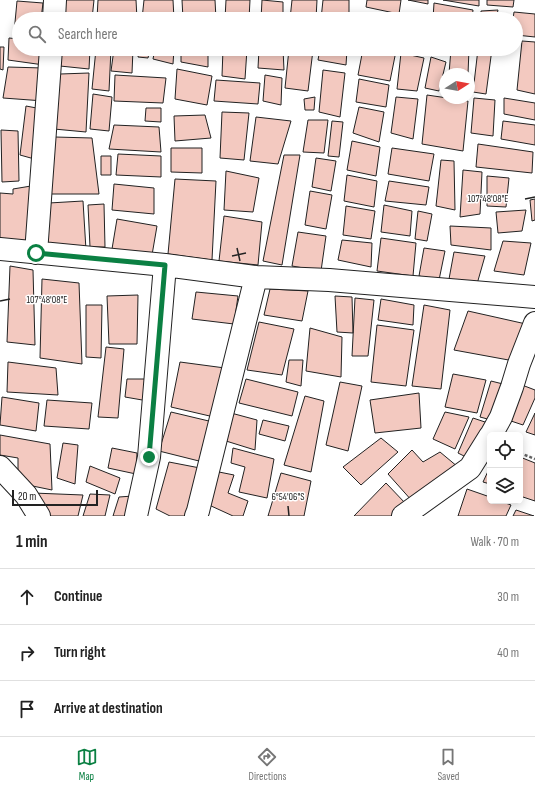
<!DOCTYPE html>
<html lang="en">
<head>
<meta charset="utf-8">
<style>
	body { margin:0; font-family:"Sofia Sans Condensed",sans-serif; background:#f6f6f6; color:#222 }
	.controls { position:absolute; right:12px; bottom:12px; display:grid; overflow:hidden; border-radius:6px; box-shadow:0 2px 10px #0003 }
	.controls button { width:36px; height:36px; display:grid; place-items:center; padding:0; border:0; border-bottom:1px solid #e0e0e0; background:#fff; color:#222; font:20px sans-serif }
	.compass { position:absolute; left:439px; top:68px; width:36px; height:36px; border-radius:50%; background:#fff; box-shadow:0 2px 10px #0003; rotate:79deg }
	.scale { position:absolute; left:12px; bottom:10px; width:86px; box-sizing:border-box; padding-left:4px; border:2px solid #222; border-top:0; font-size:11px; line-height:14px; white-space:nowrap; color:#222; -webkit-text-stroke:3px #fff; paint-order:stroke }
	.stop { position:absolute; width:12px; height:12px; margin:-9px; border:3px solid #0b8043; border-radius:50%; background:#fff }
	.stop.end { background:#0b8043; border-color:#fff; box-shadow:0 1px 4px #0008 }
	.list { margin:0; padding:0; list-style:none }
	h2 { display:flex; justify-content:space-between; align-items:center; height:52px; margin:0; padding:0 16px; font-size:17px }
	h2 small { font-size:13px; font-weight:400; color:#767676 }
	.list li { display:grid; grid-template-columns:26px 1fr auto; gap:12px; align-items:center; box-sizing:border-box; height:56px; padding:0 16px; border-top:1px solid #e0e0e0 }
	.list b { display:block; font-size:15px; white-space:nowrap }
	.list em { font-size:13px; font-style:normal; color:#767676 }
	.icon { flex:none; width:22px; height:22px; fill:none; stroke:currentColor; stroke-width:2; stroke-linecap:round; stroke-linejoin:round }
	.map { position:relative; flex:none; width:535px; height:516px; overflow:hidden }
	.search { position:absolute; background:#fff; box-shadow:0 2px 10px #0003; left:12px; right:12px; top:12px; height:44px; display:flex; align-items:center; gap:10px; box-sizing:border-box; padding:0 14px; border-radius:22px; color:#767676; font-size:15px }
	.sheet { height:220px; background:#fff }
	nav { display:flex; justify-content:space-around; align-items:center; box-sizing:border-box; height:56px; border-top:1px solid #e0e0e0; background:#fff; font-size:11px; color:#767676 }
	nav a { display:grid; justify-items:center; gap:2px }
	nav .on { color:#0b8043 }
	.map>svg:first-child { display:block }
</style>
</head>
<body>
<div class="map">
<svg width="535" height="516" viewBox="0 0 535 516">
	<rect width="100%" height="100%" fill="#fff"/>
	<path fill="#f3c9c0" stroke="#222" d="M66,0H94L92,19H64Z
		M98,0H136L137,19H97Z
		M144,0H173L174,19H142Z
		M182,0H215L216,19H183Z
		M226,0H250L249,19H225Z
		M262,0L283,2V19H261Z
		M292,0H317L316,19H290Z
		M323,0H349V19H321Z
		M367,0H401L399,14L366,7Z
		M408,0H428V4Z
		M443,0H479V6Z
		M487,0H514L513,7L487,5Z
		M17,1L43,3L41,19H19V34L14,33Z
		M434,3L473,10L472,19H433Z
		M498,10L496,19H481V11Z
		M514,12L535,14V37L516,35V19H513Z
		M367,14L394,19H366Z
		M9,38L19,39V49H44V65L8,60Z
		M522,41L535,42V94L517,90Z
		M0,47H4L3,70L0,69Z
		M61,49H90L89,69L60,66Z
		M96,49H111L109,91L92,89Z
		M114,49H133L132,73L111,71Z
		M139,49H150L148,58L138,57Z
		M155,49H174L173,64L153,59Z
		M181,49L208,50V67L181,62Z
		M223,49H247L245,79L222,76Z
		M259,49H283L284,70L258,68Z
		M289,49L313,50L308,91L285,88Z
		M320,49L347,50L346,65L318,60Z
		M363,49H387L396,51L390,81L358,75Z
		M451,49H469L468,74H449Z
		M478,49H492L486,94L473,92Z
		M401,53L424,58L417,91L397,89Z
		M431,57L446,62L439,91L425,88Z
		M8,67L43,68L44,101L3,98Z
		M177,69L212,76L207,105L175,99Z
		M323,70L345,73L340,117L319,112Z
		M89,73L86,132L54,129L60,74Z
		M115,75L166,78L163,103L114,101Z
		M265,75L282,78L281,105L263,101Z
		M359,79L389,85L386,107L356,102Z
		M216,80L260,83L258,104L214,101Z
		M93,94L112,97L109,131L90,129Z
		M427,95L468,101L463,151L422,144Z
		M315,97L314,110H305L304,99Z
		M396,97L418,99L413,139L391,133Z
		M474,98L495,100L493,136L471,133Z
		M504,98L535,103V120L504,114Z
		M26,106L42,109L38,160L20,155Z
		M359,107L384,112L379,142L353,133Z
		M146,108H161V122L145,121Z
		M222,112L249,113L244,160L220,158Z
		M205,115L211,138L175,141L174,116Z
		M256,117L291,121L278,164L250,161Z
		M308,120H328L324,153L303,152Z
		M332,121L343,122L339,157L328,156Z
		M503,121L535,125V145L501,139Z
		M114,125L159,127L161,152L109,149Z
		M1,130L18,131L19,181L2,182Z
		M55,137L92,138L99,194H47Z
		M352,141L380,147L376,176L347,170Z
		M478,144L533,152L532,173L476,167Z
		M171,148H202V173L171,172Z
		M392,148L434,154L429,181L388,174Z
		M118,154L161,156V177L116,175Z
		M284,155H300L282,265L263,261Z
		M101,156H111V175H101Z
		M316,158L336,161L331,191L312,187Z
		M441,160L454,161L455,210L436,206Z
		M463,170L482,172L480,214L460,217Z
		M226,171L259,178L253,212L224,210Z
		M347,175L377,181L374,207L344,201Z
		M487,176L509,178L506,207L487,206Z
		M175,179L216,181L212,260L168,254Z
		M389,181L429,187L426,205L385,201Z
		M114,184L154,188V214L112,210Z
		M31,186L27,243L0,238V193L13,194V189Z
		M310,191L332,195L326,229L305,225Z
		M535,199V220L532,221L530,200Z
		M83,201L86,250H45L49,203Z
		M104,204L105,247H90L88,205Z
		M384,205L412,211L410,236L381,232Z
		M346,206L375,211L371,239L343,235Z
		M526,210L522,231L498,233L496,212Z
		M418,211L432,214L427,241L415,239Z
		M224,216L262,222L258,265L219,261Z
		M117,219L157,226L152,255L112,249Z
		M450,226L491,228V250L451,245Z
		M298,232L326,236L321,271L292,266Z
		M381,238L416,243L413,276L377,271Z
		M342,240L372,243L371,267L338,260Z
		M503,241L531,243L524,275L494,271Z
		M424,248L445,251L439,280L419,276Z
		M454,252L485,256L477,284L449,279Z
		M10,266L33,270L35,345L7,342Z
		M42,279L79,283L82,364L40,358Z
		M270,289L308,291L302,321L264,315Z
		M196,292L238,296L234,324L192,319Z
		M138,295L137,344H109L107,296Z
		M335,296L352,297L353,333L337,332Z
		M355,298L374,300L368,356H352Z
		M381,299L414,305L413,325L378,320Z
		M86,305H102L101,358L86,357Z
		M424,305L450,310L441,389L412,386Z
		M468,311L526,324L514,361L454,350Z
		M259,322L294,329L282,375L247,370Z
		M377,325L414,330L406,386L371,382Z
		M310,328L342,337L341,377L306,371Z
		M106,347L124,349L118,418L98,417Z
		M289,360H303L301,386L286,382Z
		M8,362L56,368L58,395L7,392Z
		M180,362L225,368L214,417L171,407Z
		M453,374L486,380L477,413L445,407Z
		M127,379H150L148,401L125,397Z
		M246,379L298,392L292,416L239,403Z
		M491,381L507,385L495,421L480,417Z
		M340,382L362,386L348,451L326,445Z
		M522,385L535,390V398L523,425L508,420Z
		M419,393L421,428L375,433L370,400Z
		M305,396L324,401L311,472L284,465Z
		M2,397L39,403L36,431L0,425Z
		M47,400L92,403L89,429L44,426Z
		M171,412L213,422L203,462L159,451Z
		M445,412L469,417L455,449L433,439Z
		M231,413L257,420L255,450L226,441Z
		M535,413V435L526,432Z
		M473,418L491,424L472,460L458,453Z
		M263,420L289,426L285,441L259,434Z
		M0,435L50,444L52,490L18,483V458L0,455Z
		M381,438L398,452L361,485L343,467Z
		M63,443L78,445L75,484L57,478Z
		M112,448L137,453L136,474L108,468Z
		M233,448L274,459L267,498L239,492L245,467L231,463Z
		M412,450L423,462L440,452L458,467L413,502L388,474Z
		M520,457L535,463V501L520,496Z
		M169,462L200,468L189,516H170L156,509Z
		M90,466L120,478L115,494L86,482Z
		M490,467V484L483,482Z
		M219,472L234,475L228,493L248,501L243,516H233L209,505Z
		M281,473L311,481L304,516H268Z
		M386,483L406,504L396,516H354Z
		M467,489L490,497V501H500L511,505L506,516H458Z
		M33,493L83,495L78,516H46Z
		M90,494L110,495L105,516H83Z
		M133,496L129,516H113L119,497Z
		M516,510L534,516H513Z"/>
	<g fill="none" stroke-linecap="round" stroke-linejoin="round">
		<defs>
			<path id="minor" d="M54,19L55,0
				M0,249L165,265L256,277L329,280L535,297
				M36,253L51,49
				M491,435L501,417L512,387L519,364L535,323
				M0,467L26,495L39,516
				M136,516L149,457L165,265
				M196,516L198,511L256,277
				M403,516L470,468L490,436"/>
		</defs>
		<use href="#minor" stroke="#222" stroke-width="24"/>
		<path stroke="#646464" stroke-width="2.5" stroke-dasharray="3 2" stroke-linecap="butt" d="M520,453L535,459"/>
		<use href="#minor" stroke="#fff" stroke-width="22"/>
	</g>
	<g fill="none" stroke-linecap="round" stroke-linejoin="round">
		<path stroke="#0b8043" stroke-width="5" d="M36,253L165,265L149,457"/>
	</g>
	<path fill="none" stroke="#222" stroke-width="1.5" d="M525,199L535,197M237,248L240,261M232,256L246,253M0,301L10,299M288,506L289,516"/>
	<g font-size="10" text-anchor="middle" fill="#222" stroke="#fff" stroke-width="3" stroke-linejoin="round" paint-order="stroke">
		<text x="488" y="202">107°48'08"E</text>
		<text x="47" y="303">107°48'08"E</text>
		<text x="288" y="500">6°54'06"S</text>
	</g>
</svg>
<div class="controls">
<button><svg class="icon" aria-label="locate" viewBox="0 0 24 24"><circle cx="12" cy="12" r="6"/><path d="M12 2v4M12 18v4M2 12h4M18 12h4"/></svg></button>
<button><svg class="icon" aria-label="layers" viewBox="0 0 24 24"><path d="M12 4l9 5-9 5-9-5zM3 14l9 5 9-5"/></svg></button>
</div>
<svg class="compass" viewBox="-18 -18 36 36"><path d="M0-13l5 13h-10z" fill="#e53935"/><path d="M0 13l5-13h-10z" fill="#767676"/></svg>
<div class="scale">20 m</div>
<div class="stop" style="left:36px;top:253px"></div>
<div class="stop end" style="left:149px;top:457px"></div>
<div class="search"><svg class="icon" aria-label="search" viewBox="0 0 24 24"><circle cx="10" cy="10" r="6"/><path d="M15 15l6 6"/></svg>Search here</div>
</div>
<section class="sheet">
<h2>1 min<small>Walk · 70 m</small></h2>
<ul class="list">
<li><svg class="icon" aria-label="ahead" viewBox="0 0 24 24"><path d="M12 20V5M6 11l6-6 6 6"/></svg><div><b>Continue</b></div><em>30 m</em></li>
<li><svg class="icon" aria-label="right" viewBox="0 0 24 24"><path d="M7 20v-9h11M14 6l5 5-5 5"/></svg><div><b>Turn right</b></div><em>40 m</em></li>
<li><svg class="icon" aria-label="arrive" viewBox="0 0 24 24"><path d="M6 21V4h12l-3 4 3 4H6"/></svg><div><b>Arrive at destination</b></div></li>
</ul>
</section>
<nav>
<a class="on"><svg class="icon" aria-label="map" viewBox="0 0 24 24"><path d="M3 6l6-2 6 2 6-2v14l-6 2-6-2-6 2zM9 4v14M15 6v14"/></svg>Map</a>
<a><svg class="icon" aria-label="directions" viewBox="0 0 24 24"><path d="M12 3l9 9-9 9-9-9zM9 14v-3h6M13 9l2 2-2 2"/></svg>Directions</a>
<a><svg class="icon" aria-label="saved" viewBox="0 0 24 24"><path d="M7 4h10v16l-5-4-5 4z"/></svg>Saved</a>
</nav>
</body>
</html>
